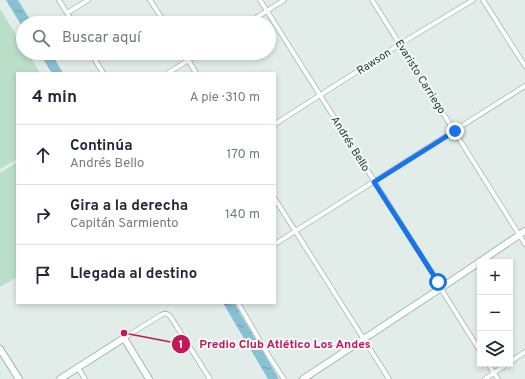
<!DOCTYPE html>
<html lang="es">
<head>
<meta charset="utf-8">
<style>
	body { margin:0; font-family:Overpass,sans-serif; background:#f6f6f7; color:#1f2937 }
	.controls { position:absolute; right:12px; bottom:12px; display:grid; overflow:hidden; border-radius:0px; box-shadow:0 2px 6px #0003 }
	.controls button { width:36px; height:36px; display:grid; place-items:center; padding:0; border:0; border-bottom:1px solid #e0e1e3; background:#fff; color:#1f2937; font:20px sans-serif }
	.stop { position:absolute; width:12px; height:12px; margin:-9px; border:3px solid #1a73e8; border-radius:50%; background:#fff }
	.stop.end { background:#1a73e8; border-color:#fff; box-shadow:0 1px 4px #0008 }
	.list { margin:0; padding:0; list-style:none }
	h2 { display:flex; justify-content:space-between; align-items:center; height:52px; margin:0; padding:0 16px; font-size:17px }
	h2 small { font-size:13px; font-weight:400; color:#747a83 }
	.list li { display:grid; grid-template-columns:26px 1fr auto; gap:12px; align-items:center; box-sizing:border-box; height:60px; padding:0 16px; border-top:1px solid #e0e1e3 }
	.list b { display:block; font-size:15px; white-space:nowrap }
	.list p { margin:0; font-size:13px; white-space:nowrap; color:#747a83 }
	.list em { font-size:13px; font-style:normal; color:#747a83 }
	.icon { flex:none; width:22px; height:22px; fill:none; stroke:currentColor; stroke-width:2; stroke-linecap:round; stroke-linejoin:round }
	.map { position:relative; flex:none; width:525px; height:379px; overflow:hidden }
	.search { position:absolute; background:#fff; box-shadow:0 2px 6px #0003; left:16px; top:16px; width:260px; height:44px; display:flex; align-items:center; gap:10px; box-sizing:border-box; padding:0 14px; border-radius:22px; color:#747a83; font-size:15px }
	.panel { position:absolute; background:#fff; box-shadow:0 2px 6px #0003; left:16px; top:72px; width:260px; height:232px; border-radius:0px }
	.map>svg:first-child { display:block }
</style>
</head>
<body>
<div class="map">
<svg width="525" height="379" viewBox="0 0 525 379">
	<defs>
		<pattern id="water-ripples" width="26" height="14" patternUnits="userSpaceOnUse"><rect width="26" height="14" fill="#88c0d4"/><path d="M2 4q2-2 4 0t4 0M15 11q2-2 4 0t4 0" fill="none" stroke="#6f9dad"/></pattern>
	</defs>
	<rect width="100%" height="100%" fill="#e2ede9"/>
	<path fill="#badfc8" d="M0,9L23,46V53H28L40,73H17V159L0,169Z
		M17,162V277L0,287V173Z"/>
	<path fill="url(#water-ripples)" d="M6,0H18L32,23H23V28Z
		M39,53H51L63,73H52Z
		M223,303H234L279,379H268Z"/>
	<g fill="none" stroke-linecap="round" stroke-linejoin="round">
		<defs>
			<path id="minor" d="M59,0L73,23
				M150,0L165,23
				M260,0L438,282L443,292L480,351
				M372,0L525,244
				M483,0L525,66
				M67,13L88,0
				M248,23L284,0
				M91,53L103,73
				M184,53L196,73
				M168,73L200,53
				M275,124L400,44L473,0
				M275,199L389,379
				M275,244L525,86
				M238,303L270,358L284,379
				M124,338L161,315C166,312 169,314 172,319L210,379
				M510,362L525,352
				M488,364L498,379
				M78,368L85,379
				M485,379L507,364"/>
			<path id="secondary" d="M0,349L19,379
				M60,379L124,338L149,379
				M303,379L441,288L525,231"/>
		</defs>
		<use href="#minor" stroke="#a4b5b1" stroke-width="5.5"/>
		<use href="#secondary" stroke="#a0b9b3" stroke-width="8"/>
		<use href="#minor" stroke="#fff" stroke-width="4"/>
		<use href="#secondary" stroke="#fff" stroke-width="6"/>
	</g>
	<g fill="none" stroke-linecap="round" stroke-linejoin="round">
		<path stroke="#1a73e8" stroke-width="5" d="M438,282L374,182L455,131"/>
	</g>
	<g text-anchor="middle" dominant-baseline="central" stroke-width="4" stroke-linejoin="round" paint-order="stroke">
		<g font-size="11" fill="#213f3a" stroke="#f3f9f7">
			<text transform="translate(374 62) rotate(-33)">Rawson</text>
			<text transform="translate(420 77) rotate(58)">Evaristo Carriego</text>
			<text transform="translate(350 144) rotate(58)">Andrés Bello</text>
		</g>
	</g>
	<path fill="none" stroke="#c2185b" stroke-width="1.5" d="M124 333L181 344"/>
	<g fill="#c2185b" stroke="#f3f9f7" stroke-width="1.5">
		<circle cx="124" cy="333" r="4"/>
		<circle cx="181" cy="344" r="10"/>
	</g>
	<g font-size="12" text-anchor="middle" font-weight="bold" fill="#fff">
		<text x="181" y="348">1</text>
	</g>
	<g font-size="12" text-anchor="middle" font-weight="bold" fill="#c2185b" stroke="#f3f9f7" stroke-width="4" stroke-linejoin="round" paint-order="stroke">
		<text x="285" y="348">Predio Club Atlético Los Andes</text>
	</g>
</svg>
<div class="controls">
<button>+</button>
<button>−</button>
<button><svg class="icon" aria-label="layers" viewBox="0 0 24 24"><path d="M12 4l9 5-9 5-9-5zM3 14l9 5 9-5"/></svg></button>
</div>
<div class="stop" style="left:438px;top:282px"></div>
<div class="stop end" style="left:455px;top:131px"></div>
<div class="search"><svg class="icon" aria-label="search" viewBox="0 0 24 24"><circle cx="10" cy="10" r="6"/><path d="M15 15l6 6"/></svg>Buscar aquí</div>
<section class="panel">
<h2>4 min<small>A pie · 310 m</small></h2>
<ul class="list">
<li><svg class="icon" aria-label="ahead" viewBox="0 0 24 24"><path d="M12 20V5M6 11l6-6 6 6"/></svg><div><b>Continúa</b><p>Andrés Bello</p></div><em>170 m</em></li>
<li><svg class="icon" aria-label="right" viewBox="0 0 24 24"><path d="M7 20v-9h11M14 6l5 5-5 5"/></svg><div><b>Gira a la derecha</b><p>Capitán Sarmiento</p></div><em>140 m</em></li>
<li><svg class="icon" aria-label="arrive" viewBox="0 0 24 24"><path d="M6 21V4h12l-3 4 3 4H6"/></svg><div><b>Llegada al destino</b></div></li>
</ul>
</section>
</div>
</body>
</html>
